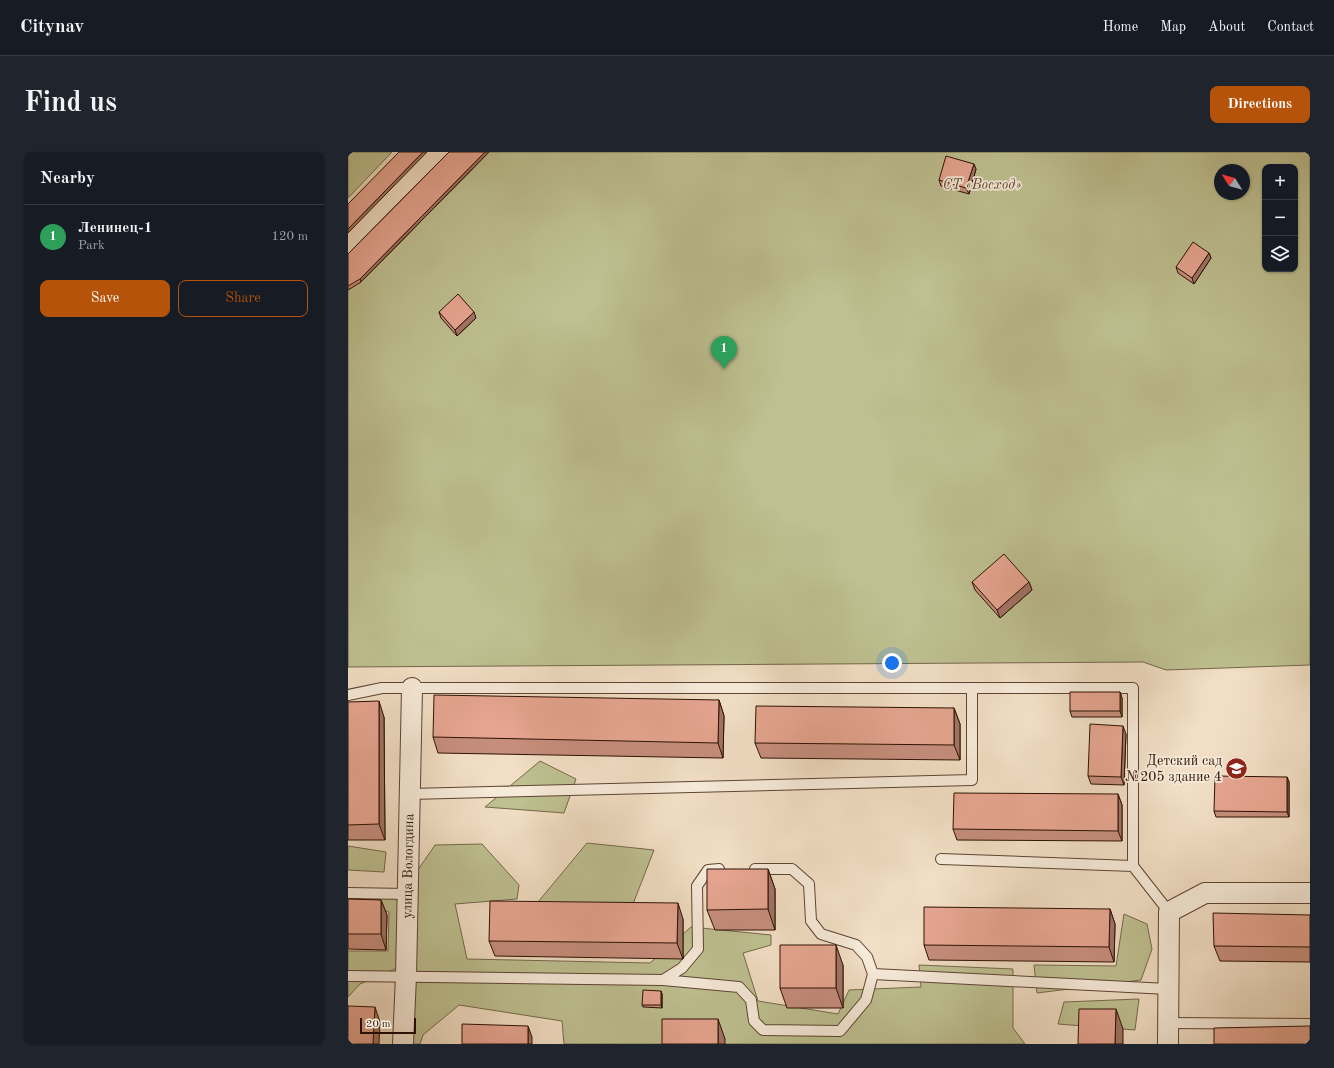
<!DOCTYPE html>
<html lang="en">
<head>
<meta charset="utf-8">
<style>
	body { margin:0; font-family:"Old Standard TT",serif; background:#20242c; color:#f1f3f6 }
	.controls { position:absolute; right:12px; top:12px; display:grid; overflow:hidden; border-radius:8px; box-shadow:0 1px 3px #0004 }
	.controls button { width:36px; height:36px; display:grid; place-items:center; padding:0; border:0; border-bottom:1px solid #363941; background:#171b24; color:#f1f3f6; font:20px sans-serif }
	.compass { position:absolute; left:866px; top:12px; width:36px; height:36px; border-radius:50%; background:#171b24; box-shadow:0 1px 3px #0004; rotate:307deg }
	.scale { position:absolute; left:12px; bottom:10px; width:56px; box-sizing:border-box; padding-left:4px; border:2px solid #2d1103; border-top:0; font-size:11px; line-height:14px; white-space:nowrap; color:#2d1103; -webkit-text-stroke:3px #f6ead9; paint-order:stroke }
	.you { position:absolute; left:544px; top:511px; width:14px; height:14px; margin:-10px; border:3px solid #fff; border-radius:50%; background:#1a73e8; box-shadow:0 0 0 6px #1a73e833 }
	.badge { display:grid; place-items:center; width:26px; height:26px; border-radius:50%; background:#b45309; color:#fff; font-size:13px; font-weight:700 }
	.pin { position:absolute; translate:-50% -33px; filter:drop-shadow(0 1px 2px #0008) }
	.pin::after { content:''; position:absolute; top:21px; width:14px; height:12px; background:inherit; clip-path:polygon(0 0,100% 0,50% 100%) }
	.list { margin:0; padding:0; list-style:none }
	h2 { display:flex; justify-content:space-between; align-items:center; height:52px; margin:0; padding:0 16px; font-size:17px }
	h2 small { font-size:13px; font-weight:400; color:#9ea1a6 }
	.list li { display:grid; grid-template-columns:26px 1fr auto; gap:12px; align-items:center; box-sizing:border-box; height:64px; padding:0 16px; border-top:1px solid #363941 }
	.list b { display:block; font-size:15px; white-space:nowrap }
	.list p { margin:0; font-size:13px; white-space:nowrap; color:#9ea1a6 }
	.list em { font-size:13px; font-style:normal; color:#9ea1a6 }
	.actions { display:flex; gap:8px; padding:12px 16px }
	.actions a { flex:1; padding:9px 0; border:1px solid #b45309; border-radius:8px; text-align:center; font-size:14px; color:#b45309 }
	.actions .main { background:#b45309; color:#fff }
	.icon { flex:none; width:22px; height:22px; fill:none; stroke:currentColor; stroke-width:2; stroke-linecap:round; stroke-linejoin:round }
	.map { position:relative; flex:none; width:962px; height:892px; overflow:hidden; border-radius:8px }
	header { display:flex; align-items:center; gap:24px; box-sizing:border-box; height:56px; padding:0 20px; background:#171b24; border-bottom:1px solid #363941 }
	header strong { font-size:19px }
	nav { display:flex; gap:22px; margin-inline-start:auto; font-size:14px }
	.intro { display:flex; align-items:center; justify-content:space-between; box-sizing:border-box; height:96px; padding:0 24px }
	h1 { margin:0; font-size:28px }
	.button { padding:10px 18px; border-radius:8px; background:#b45309; color:#fff; font-size:14px; font-weight:700 }
	main { display:flex; gap:24px; padding:0 24px }
	aside { flex:1; background:#171b24; border-radius:8px; box-shadow:0 1px 3px #0004 }
	.map>svg:first-child { display:block }
</style>
</head>
<body>
<header>
<strong>Citynav</strong>
<nav><a>Home</a><a>Map</a><a>About</a><a>Contact</a></nav>
</header>
<div class="intro"><h1>Find us</h1><a class="button">Directions</a></div>
<main>
<aside>
<h2>Nearby<small></small></h2>
<ul class="list">
<li><span class="badge" style="background:#2e9e5b">1</span><div><b>Ленинец-1</b><p>Park</p></div><em>120 m</em></li>
</ul>
<div class="actions"><a class="main">Save</a><a>Share</a></div>
</aside>
<div class="map">
<svg width="962" height="892" viewBox="0 0 962 892">
	<rect width="100%" height="100%" fill="#f1dec4"/>
	<filter id="stains"><feTurbulence type="fractalNoise" baseFrequency=".005" numOctaves="4"/><feColorMatrix values="0 0 0 0 .2 0 0 0 0 .09 0 0 0 0 .02 0 0 0 .5 -.17"/></filter>
	<radialGradient id="worn" r=".72"><stop offset=".6" stop-color="#630" stop-opacity="0"/><stop offset="1" stop-color="#630" stop-opacity=".3"/></radialGradient>
	<path fill="#bec091" stroke="#76684a" fill-rule="evenodd" d="M0,0H44L0,46Z
		M141,0H962V513L818,518L795,510L0,515V138L13,130ZM917,15H947V117H917ZM872,18H896V42H872Z
		M192,609L228,627L216,661L137,655Z
		M239,691L306,698L285,752L190,750Z
		M134,692L171,733L169,747L107,752L119,807L302,811L343,775L423,783V793L395,801L410,849L490,862L501,838L573,835L571,813L665,817V876L677,892H216L214,869L111,853L75,883L72,892H47L65,725L87,693Z
		M0,694L38,700L36,720L0,718Z
		M17,745L54,746L52,815L12,832L0,845V799H40L41,760L24,756Z
		M776,762L799,772L804,797L793,828L689,841L686,813L768,814Z
		M791,847L787,878L710,872L716,850Z"/>
	<g fill="none" stroke-linecap="round" stroke-linejoin="round">
		<defs>
			<path id="lane" d="M0,543L34,536H785V714L821,760
				M61,642L624,628V536
				M593,707L785,714
				M407,717H444L461,732L463,769L473,782L508,793L519,805L525,822L820,837
				M0,741L59,742
				M0,824L315,828L334,816L350,797L349,734L360,718L371,717
				M315,828L391,835L403,848L406,869L415,878L492,879L518,848L525,822
				M820,871L962,872"/>
			<g id="street">
				<path id="s1" d="M55,892L58,824L64,536"/>
				<path d="M820,892L821,760L857,741H962"/>
			</g>
		</defs>
		<use href="#lane" stroke="#5e4433" stroke-width="12"/>
		<use href="#street" stroke="#5e4433" stroke-width="22"/>
		<use href="#lane" stroke="#f6ead9" stroke-width="10"/>
		<use href="#street" stroke="#f6ead9" stroke-width="20"/>
	</g>
	<path fill="#c68e7d" stroke="#2d1103" d="M101,0H141L13,130L0,138V102Z
		M628,17L621,42L593,34L591,28Z
		M861,101L863,106L846,132L830,121L828,115Z
		M91,160L128,166L109,184L93,166Z
		M624,430H681L684,438L652,466L627,438Z
		M772,540L774,546V565H724L722,559Z
		M371,548L376,564L375,606L90,601L85,585Z
		M0,550L36,565L37,688H0Z
		M606,556L612,572V608L413,606L407,591Z
		M778,582L776,633L743,632L740,624Z
		M939,625L941,630V665H868L866,659Z
		M770,642L774,653V689L609,688L605,677Z
		M420,717L427,737V778H367L359,758Z
		M0,747L33,748L39,763L38,798L0,797Z
		M762,757L767,772L766,810L581,808L576,793Z
		M962,763V810L872,809L866,794Z
		M335,767V807L147,804L141,789Z
		M495,813V856H439L432,836Z
		M313,839L314,842V856L295,855L294,853Z"/>
	<path fill="#a17466" stroke="#2d1103" d="M75,0H79L0,81V77Z
		M137,0H141L13,130L12,127Z
		M626,12L628,17L621,42L618,36Z
		M861,101L863,106L846,132L844,126Z
		M126,160L128,166L109,184L107,178Z
		M681,430L684,438L652,466L649,458Z
		M772,540L774,546V565L772,559Z
		M371,548L376,564L375,606L370,591Z
		M31,549L36,565L37,688L31,672Z
		M606,556L612,572V608L606,593Z
		M775,574L778,582L776,633L773,625Z
		M939,625L941,630V665L939,660Z
		M770,642L774,653V689L770,679Z
		M420,717L427,737V778L420,757Z
		M33,748L39,763L38,798L33,782Z
		M330,751L335,767V807L329,791Z
		M762,757L767,772L766,810L761,795Z
		M488,793L495,813V856L488,836Z
		M313,839L314,842V856L313,853Z
		M27,855L32,870L31,892H25Z
		M768,857L775,877V892H767Z
		M370,867L377,887V892H370Z
		M180,874L184,885V892H180Z"/>
	<path fill="#e6a591" stroke="#2d1103" d="M51,0H75L0,77V52Z
		M101,0H137L12,127L0,134V102Z
		M598,4L626,12L618,36L591,28Z
		M845,90L861,101L844,126L828,115Z
		M110,142L126,160L107,178L91,160Z
		M656,402L681,430L649,458L624,430Z
		M722,540H772V559H722Z
		M86,543L371,548L370,591L85,585Z
		M31,549V672L0,673V550Z
		M408,554L606,556V593L407,591Z
		M742,572L775,574L773,625L740,624Z
		M867,624L939,625V660L866,659Z
		M606,641L770,642V679L605,677Z
		M359,717H420V757L359,758Z
		M0,747L33,748V782H0Z
		M142,749L330,751L329,791L141,789Z
		M576,755L762,757L761,795L576,793Z
		M865,761L962,763V795L866,794Z
		M432,793H488V836H432Z
		M295,838L313,839V853H294Z
		M0,854L27,855L25,892H0Z
		M731,857H768L767,892H730Z
		M314,867H370V892H314Z
		M114,872L180,874V892H114Z
		M962,874V892H866V876Z"/>
	<defs>
		<symbol id="school-disc" viewBox="-11 -11 22 22"><circle r="9.5" fill="#8f2418" stroke="#f6ead9"/><path d="M0-5L7-2L0 1L-7-2ZM-4 1L0 2.5L4 1V4Q0 6-4 4Z" fill="#fff"/></symbol>
	</defs>
	<g fill-rule="evenodd">
		<use href="#school-disc" x="876" y="604" width="25" height="25"/>
	</g>
	<g text-anchor="middle" dominant-baseline="central" stroke-width="3.5" stroke-linejoin="round" paint-order="stroke">
		<g font-size="14" font-style="italic" fill="#604e35" stroke="#f6ead9">
			<text x="634" y="33">СТ «Восход»</text>
		</g>
		<g font-size="14" fill="#2d1103" stroke="#f6ead9" text-anchor="end">
			<text x="874" y="609">Детский сад<tspan x="874" dy="16">№205 здание 4</tspan></text>
		</g>
		<g font-size="14" fill="#2d1103" stroke="#f6ead9">
			<text stroke="none"><textPath href="#s1" startOffset="178">улица Вологдина</textPath></text>
		</g>
	</g>
	<rect width="100%" height="100%" filter="url(#stains)"/>
	<rect width="100%" height="100%" fill="url(#worn)"/>
</svg>
<div class="controls">
<button>+</button>
<button>−</button>
<button><svg class="icon" aria-label="layers" viewBox="0 0 24 24"><path d="M12 4l9 5-9 5-9-5zM3 14l9 5 9-5"/></svg></button>
</div>
<svg class="compass" viewBox="-18 -18 36 36"><path d="M0-13l5 13h-10z" fill="#e53935"/><path d="M0 13l5-13h-10z" fill="#9ea1a6"/></svg>
<div class="scale">20 m</div>
<div class="you"></div>
<div class="pin badge" style="left:376px;top:217px;background:#2e9e5b">1</div>
</div>
</main>
</body>
</html>
